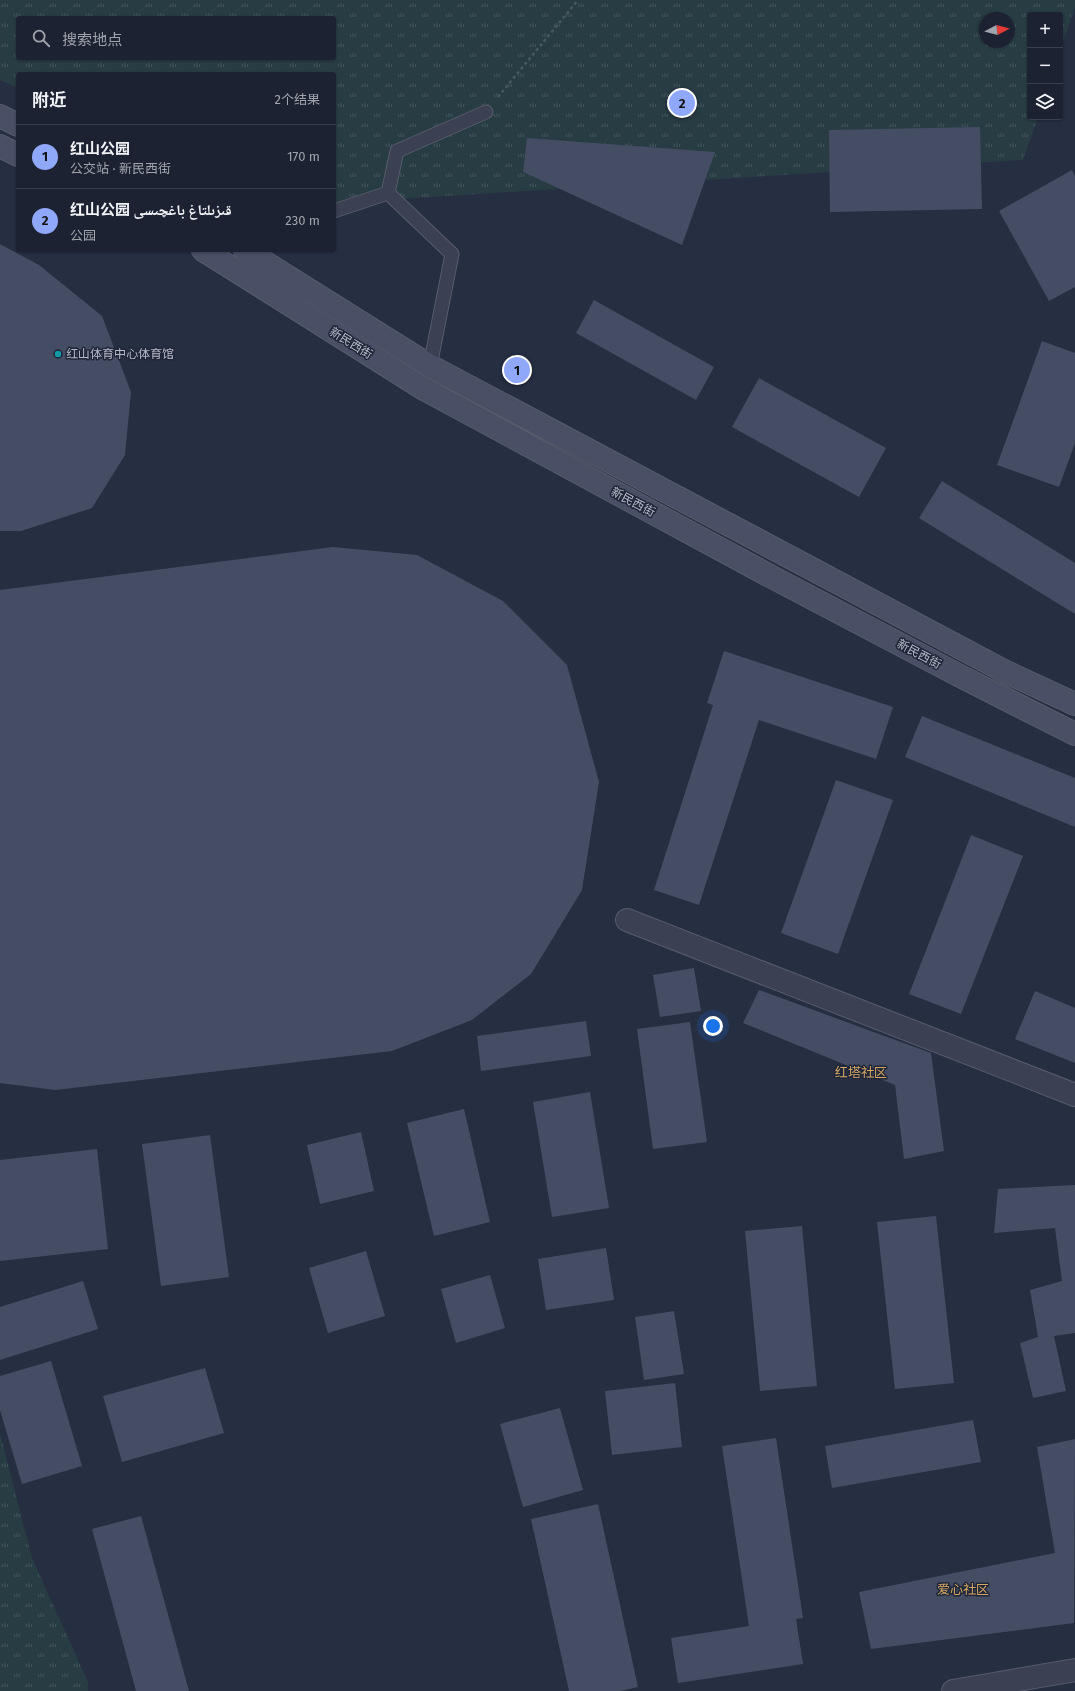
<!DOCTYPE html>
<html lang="zh">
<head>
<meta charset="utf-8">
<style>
	body { margin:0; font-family:"Fira Sans","Noto Naskh Arabic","Noto Sans SC",sans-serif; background:#252a3a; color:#f1f3f6 }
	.controls { position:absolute; right:12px; top:12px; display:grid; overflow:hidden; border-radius:4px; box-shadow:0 1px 3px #0004 }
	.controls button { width:36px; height:36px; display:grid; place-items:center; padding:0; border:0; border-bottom:1px solid #3a3f4d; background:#1c2232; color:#f1f3f6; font:20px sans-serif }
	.compass { position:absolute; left:979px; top:12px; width:36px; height:36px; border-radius:50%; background:#1c2232; box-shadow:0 1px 3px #0004; rotate:83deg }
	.you { position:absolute; left:713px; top:1026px; width:14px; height:14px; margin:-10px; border:3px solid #fff; border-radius:50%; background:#1a73e8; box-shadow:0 0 0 6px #1a73e833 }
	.badge { display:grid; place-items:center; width:26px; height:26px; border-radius:50%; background:#90a8f9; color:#111; font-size:13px; font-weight:700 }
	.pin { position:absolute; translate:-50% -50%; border:2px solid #fff; box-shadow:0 1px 4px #0006 }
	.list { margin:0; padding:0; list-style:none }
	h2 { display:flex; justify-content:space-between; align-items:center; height:52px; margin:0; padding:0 16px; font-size:17px }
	h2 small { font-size:13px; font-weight:400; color:#a0a4ac }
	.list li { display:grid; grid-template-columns:26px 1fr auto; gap:12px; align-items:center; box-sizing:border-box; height:64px; padding:0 16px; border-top:1px solid #3a3f4d }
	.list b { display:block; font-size:15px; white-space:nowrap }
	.list p { margin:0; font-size:13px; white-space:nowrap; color:#a0a4ac }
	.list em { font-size:13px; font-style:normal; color:#a0a4ac }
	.icon { flex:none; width:22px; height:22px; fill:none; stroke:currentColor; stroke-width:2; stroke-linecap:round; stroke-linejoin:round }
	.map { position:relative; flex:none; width:1075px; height:1691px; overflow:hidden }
	.search { position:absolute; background:#1c2232; box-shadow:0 1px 3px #0004; left:16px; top:16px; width:320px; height:44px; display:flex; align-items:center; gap:10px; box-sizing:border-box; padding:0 14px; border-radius:4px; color:#a0a4ac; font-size:15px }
	.panel { position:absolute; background:#1c2232; box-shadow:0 1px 3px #0004; left:16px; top:72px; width:320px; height:180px; border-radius:4px }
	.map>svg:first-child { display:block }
</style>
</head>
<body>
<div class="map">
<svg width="1075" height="1691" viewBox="0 0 1075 1691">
	<defs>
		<pattern id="park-tufts" width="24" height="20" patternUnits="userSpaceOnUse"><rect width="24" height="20" fill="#283c43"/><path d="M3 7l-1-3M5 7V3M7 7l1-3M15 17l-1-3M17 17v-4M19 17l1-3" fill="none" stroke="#45565d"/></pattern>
	</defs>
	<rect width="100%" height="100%" fill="#262e42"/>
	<path fill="url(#park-tufts)" fill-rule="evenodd" d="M0,0H1075V7L1060,51V15H1030V117H1038L1023,160L334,203V74H18V88L0,80ZM18,18H334V58H18ZM985,18H1009V42H985Z
		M0,1433L32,1558L88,1682V1691H0Z"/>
	<path fill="#454d64" d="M980,127L982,209L830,212L829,130Z
		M527,138L715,152L682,245L523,172Z
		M1072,170L1075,176V287L1049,301L999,211Z
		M0,244L39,265L102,316L131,392L125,455L92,508L21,531H0Z
		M594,300L714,367L696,400L576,333Z
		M1042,341L1075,353V443L1059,487L997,465Z
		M759,378L886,448L859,497L732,427Z
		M942,481L1075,563V614L919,518Z
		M333,547L417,555L503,601L567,665L599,782L582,890L531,974L472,1020L392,1051L55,1090L0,1083V590Z
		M724,651L893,707L876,759L759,720L699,905L654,890L713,705L707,703Z
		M922,716L1075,778V827L905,757Z
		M836,780L893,800L838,954L781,933Z
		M971,835L1023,856L961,1014L909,994Z
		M694,968L701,1011L660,1017L653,975Z
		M759,990L931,1053L944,1151L904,1159L895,1085L743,1023Z
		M1035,991L1075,1008V1063L1015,1039Z
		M586,1021L591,1056L481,1071L477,1036Z
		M690,1022L707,1142L653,1149L637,1029Z
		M590,1092L609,1208L552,1217L533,1102Z
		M464,1109L490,1222L434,1236L407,1123Z
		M361,1132L374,1191L320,1204L307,1145Z
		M210,1135L229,1277L161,1286L142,1144Z
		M97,1149L108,1249L0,1261V1160Z
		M1075,1185V1333L1054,1336L1066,1391L1033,1398L1020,1343L1038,1337L1030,1290L1062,1281L1055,1228L994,1233L998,1189Z
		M936,1216L954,1383L895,1389L877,1222Z
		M802,1226L817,1386L760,1391L745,1231Z
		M606,1248L614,1300L546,1310L538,1259Z
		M366,1251L385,1316L328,1333L309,1268Z
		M490,1275L505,1328L456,1343L441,1289Z
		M83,1281L98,1329L0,1360V1307Z
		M674,1311L684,1374L644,1380L635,1317Z
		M51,1361L82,1466L22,1484L0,1410V1376Z
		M205,1368L224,1433L122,1462L103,1396Z
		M675,1383L682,1447L612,1455L605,1391Z
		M560,1408L583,1490L523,1507L500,1424Z
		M973,1420L981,1462L832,1488L825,1446Z
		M776,1438L803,1618L796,1619L803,1664L678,1683L671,1638L749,1626L722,1446Z
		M1075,1439L1074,1623L871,1649L859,1592L1055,1553L1037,1447Z
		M598,1504L638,1687L620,1691H569L531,1519Z
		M141,1516L189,1691H136L92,1529Z"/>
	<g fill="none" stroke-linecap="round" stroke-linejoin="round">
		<defs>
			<path id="lane" d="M388,193L397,151L486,112
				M334,211L388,193L452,254L430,366"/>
			<path id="street" d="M627,920L1075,1095
				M953,1691L1075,1670"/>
			<path id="secondary" d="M0,116L18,125
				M0,146L18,155
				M203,250L424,389L770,576L962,677L1075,734
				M245,250L430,366L1006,672L1075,704"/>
		</defs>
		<use href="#lane" stroke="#565c6c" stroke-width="15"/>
		<use href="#street" stroke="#565c6c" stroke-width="24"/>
		<use href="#secondary" stroke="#565c6c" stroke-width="24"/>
		<path stroke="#475960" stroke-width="2.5" stroke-dasharray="3 3" stroke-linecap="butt" d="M498,97L578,0"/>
		<use href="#lane" stroke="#3b4152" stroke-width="13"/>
		<use href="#street" stroke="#3b4152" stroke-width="22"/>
		<use href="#secondary" stroke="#494f65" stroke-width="22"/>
	</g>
	<circle fill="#0f9aa8" stroke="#1f2637" stroke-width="1.5" cx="58" cy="354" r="4"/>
	<g text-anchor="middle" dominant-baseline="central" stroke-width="3" stroke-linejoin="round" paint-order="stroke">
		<g font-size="12" fill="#b8bccc" stroke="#1f2637">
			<text transform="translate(351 343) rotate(32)">新民西街</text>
			<text transform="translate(633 502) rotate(28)">新民西街</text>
			<text transform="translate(919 654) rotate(28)">新民西街</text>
		</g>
		<g font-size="12" fill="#b8bccc" stroke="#1f2637" text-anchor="start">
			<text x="66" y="354">红山体育中心体育馆</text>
		</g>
		<g font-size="13" fill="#d7a968" stroke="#1f2637">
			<text x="861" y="1072">红塔社区</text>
			<text x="963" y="1589">爱心社区</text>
		</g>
	</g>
</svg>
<div class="controls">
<button>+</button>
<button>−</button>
<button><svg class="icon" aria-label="layers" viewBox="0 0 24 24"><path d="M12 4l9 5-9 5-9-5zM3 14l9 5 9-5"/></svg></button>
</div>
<svg class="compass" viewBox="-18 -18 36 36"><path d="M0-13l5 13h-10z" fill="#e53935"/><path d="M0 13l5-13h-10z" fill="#a0a4ac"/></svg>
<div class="you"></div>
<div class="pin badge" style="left:517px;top:370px">1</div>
<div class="pin badge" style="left:682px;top:103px">2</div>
<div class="search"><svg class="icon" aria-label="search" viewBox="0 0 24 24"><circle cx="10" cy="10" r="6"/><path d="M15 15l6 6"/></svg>搜索地点</div>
<section class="panel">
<h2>附近<small>2个结果</small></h2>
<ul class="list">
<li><span class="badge">1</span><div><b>红山公园</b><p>公交站 · 新民西街</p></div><em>170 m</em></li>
<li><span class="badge">2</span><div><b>红山公园 قىزىلتاغ باغچىسى</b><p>公园</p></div><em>230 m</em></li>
</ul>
</section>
</div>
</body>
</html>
